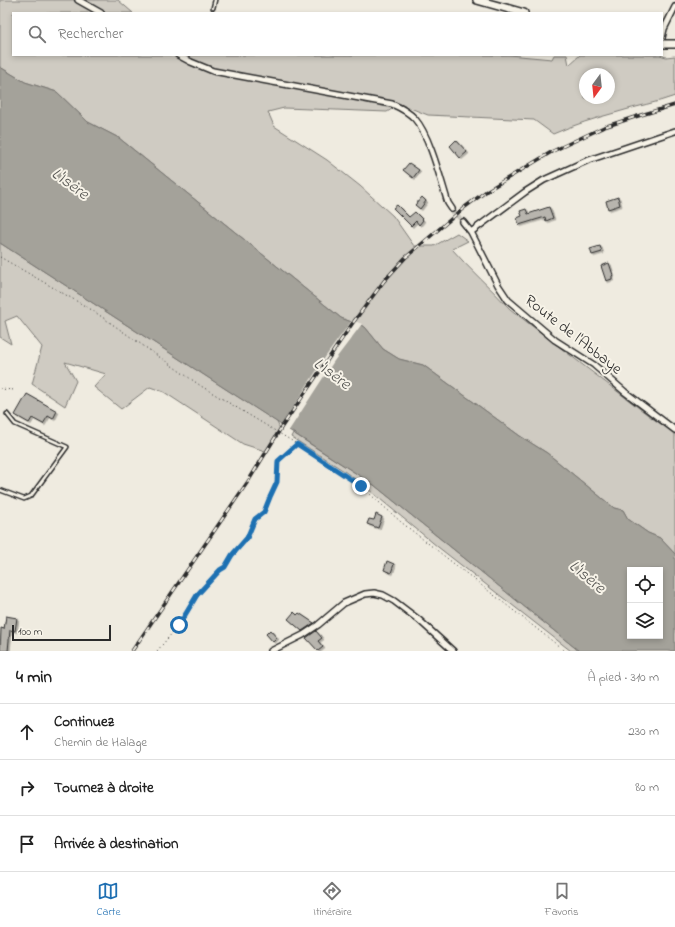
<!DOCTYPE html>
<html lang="fr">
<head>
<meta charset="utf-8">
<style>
	body { margin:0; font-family:"Indie Flower",sans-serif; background:#f2f2f2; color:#222 }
	.controls { position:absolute; right:12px; bottom:12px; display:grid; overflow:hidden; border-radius:0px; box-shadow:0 2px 6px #0003 }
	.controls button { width:36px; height:36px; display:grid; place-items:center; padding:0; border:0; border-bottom:1px solid #e0e0e0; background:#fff; color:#222; font:20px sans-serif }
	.compass { position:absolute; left:579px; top:68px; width:36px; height:36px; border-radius:50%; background:#fff; box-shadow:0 2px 6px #0003; rotate:195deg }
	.scale { position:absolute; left:12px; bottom:10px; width:99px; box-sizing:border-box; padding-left:4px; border:2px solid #2b2b2b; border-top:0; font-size:11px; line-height:14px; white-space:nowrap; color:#2b2b2b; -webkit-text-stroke:3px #f7f3e8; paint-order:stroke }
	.stop { position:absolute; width:12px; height:12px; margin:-9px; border:3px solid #1f6fb2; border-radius:50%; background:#fff }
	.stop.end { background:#1f6fb2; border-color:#fff; box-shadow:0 1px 4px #0008 }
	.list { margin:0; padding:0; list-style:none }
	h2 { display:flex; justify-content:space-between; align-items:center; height:52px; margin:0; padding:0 16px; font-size:17px }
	h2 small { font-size:13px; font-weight:400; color:#767676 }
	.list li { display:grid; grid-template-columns:26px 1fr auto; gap:12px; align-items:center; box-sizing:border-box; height:56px; padding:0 16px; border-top:1px solid #e0e0e0 }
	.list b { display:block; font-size:15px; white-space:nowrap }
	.list p { margin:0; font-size:13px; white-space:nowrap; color:#767676 }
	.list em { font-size:13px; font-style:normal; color:#767676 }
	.icon { flex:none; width:22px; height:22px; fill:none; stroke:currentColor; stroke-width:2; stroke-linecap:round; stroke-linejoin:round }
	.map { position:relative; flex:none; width:675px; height:651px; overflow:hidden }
	.search { position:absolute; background:#fff; box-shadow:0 2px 6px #0003; left:12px; right:12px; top:12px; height:44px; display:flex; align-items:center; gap:10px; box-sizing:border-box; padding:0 14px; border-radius:0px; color:#767676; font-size:15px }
	.sheet { height:220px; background:#fff }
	nav { display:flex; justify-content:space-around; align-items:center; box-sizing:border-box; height:56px; border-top:1px solid #e0e0e0; background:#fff; font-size:11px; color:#767676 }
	nav a { display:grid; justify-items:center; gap:2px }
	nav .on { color:#1f6fb2 }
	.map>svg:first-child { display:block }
</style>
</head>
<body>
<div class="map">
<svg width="675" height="651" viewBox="0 0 675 651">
	<defs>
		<filter id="shadow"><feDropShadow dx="2" dy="1.5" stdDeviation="0" flood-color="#0004"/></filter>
	</defs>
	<rect width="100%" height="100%" fill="#efebe0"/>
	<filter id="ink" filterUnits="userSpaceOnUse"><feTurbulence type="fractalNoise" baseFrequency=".025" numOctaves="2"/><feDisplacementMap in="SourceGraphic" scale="8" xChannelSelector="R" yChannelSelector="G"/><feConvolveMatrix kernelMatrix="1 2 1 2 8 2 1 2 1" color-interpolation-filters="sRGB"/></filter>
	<g filter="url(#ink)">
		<path fill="#cfcbc2" stroke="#7d7b76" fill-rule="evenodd" d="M0,0H118L133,13H13V55H509L552,59L554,55H567L569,65L580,55H660L666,57L675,56V96C656,103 637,106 618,112C596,118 573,125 553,134L534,120L428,115L400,104L387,112L284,108L268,112L274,126L327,160L360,186L393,216L414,246H434L457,233L468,241L452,249C470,270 491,288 510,309L652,418L675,433V554L660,538L648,533L628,519L623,510L614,508L547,453L520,436L423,365L399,359L383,349L365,327L341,318L119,138L88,122L57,92L25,82L0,67ZM585,74H609V98H585Z
			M0,243L277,422L280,429L265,451L243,444L164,392L150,387L121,409L94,387L106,374L65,362L76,381L65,406L32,384L42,347L17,316L5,321L11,344L0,337Z
			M293,433L374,485L579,651H571L438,547L368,489L344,471L291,437Z"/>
		<path fill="#a4a29a" stroke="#74726e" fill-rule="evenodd" d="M0,67L25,82L57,92L88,122L119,138L341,318L365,327L383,349L399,359L423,365L520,436L547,453L614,508L623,510L628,519L648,533L660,538L675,554V651H579L374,485L0,243ZM630,570H660V636H630Z"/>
		<path fill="#efebe0" d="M352,320L362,324L334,361L288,432L280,427L326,356Z"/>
		<path fill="#b8b5ae" stroke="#2b2b2b" filter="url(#shadow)" d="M456,140L467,152L460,158L450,146Z
			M409,163L419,170L413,178L403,170Z
			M422,197L426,201L420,209L415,205Z
			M618,197L620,205L608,209L606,201Z
			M397,205L409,217L415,212L423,220L419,225L416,221L411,226L393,208Z
			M549,207L553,218L546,221L545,217L519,225L517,218L522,216L520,211L526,209L528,214Z
			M600,246L602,252L592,255L590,249Z
			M609,263L613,275L612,276V279L606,281L601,266Z
			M27,394L57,411L53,419L48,416L43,424L32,418L29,423L15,415Z
			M376,514L382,517L378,528L367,524L369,519L374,520Z
			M387,561L394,564L391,573L384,570Z
			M294,612L297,615L299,613L314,623L302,631L288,619Z
			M6,616L17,618L15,631L10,630L8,651H0L1,628L4,629Z
			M270,630L277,638L273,642L266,634Z
			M316,631L322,638L318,641L323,647L318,651L306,638Z"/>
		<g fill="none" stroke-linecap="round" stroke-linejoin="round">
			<path stroke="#c8c5bc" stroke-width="5" stroke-dasharray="5 2.5" stroke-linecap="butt" d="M452,209L463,222"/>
			<defs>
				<path id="lane" d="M213,8L215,0
					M0,490L24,499L31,496L67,447L15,424L7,414"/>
				<path id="street" d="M78,0L101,13
					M662,38L664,29L675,7
					M178,55L191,62L213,71L392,104C401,108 409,112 415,119C430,136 441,181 448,203L452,209
					M463,222L471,232L498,285L508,300L555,340L594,365L625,392L675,430
					M471,232L525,192L544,180L586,161L675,131
					M271,651L303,635L318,625L344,603L365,594L374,593L383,595L394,601L419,620L453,651"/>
				<path id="secondary" d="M477,0L524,13
					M662,44H675"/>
			</defs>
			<use href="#lane" stroke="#2b2b2b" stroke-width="5.5"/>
			<use href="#street" stroke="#2b2b2b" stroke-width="8"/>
			<use href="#secondary" stroke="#2b2b2b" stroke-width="10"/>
			<path stroke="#2b2b2b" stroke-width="1" stroke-dasharray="1 3" stroke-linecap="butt" d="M0,257L92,310L201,386L297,444L361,486L401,522L565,651
				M0,389L15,390
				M157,651L179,625L197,595L220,570L225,567L232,555L247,538L255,519L264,512L270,497L277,482L278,461L296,444"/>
			<use href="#lane" stroke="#f7f3e8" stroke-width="2.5"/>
			<use href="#street" stroke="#f7f3e8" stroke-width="5"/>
			<use href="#secondary" stroke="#f7f3e8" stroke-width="7"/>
			<defs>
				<path id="rail" d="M132,651L249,480L281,428L352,324L384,281L405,258L465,207L488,190L553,151L604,127L641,115L675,105"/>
			</defs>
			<use href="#rail" stroke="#2b2b2b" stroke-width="3.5"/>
			<use href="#rail" stroke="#f7f3e8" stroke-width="2" stroke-dasharray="6" stroke-linecap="butt"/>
		</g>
	</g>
	<g fill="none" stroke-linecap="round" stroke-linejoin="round" filter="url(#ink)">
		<path stroke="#1f6fb2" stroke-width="5" d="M179,625L197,595L220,570L225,567L232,555L247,538L255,519L264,512L270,497L277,482L278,461L297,444L361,486"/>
	</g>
	<g text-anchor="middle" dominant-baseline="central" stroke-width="4" stroke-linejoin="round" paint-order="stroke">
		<g font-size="16" fill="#2b2b2b" stroke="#f7f3e8">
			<text transform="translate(573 335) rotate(38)">Route de l'Abbaye</text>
		</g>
		<g font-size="17" font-style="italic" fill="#555552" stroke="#f7f3e8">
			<text transform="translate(70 184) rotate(36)">L'Isère</text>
			<text transform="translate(332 374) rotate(36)">L'Isère</text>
			<text transform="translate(587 577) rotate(40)">L'Isère</text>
		</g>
	</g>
</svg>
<div class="controls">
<button><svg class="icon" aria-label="locate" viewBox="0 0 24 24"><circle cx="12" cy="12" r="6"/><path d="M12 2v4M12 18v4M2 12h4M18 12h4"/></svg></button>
<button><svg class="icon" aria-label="layers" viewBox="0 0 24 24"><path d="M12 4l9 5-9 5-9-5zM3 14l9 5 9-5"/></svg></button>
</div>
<svg class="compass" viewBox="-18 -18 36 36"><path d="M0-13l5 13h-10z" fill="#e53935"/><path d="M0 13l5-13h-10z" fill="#767676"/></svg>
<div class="scale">100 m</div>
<div class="stop" style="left:179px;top:625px"></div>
<div class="stop end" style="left:361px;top:486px"></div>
<div class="search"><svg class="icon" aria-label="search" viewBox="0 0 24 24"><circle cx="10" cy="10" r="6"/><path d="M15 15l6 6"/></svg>Rechercher</div>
</div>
<section class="sheet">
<h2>4 min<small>À pied · 310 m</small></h2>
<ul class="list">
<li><svg class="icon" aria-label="ahead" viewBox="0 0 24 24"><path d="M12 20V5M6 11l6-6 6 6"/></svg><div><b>Continuez</b><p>Chemin de Halage</p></div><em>230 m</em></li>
<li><svg class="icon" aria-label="right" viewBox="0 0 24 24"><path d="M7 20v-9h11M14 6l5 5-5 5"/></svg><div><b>Tournez à droite</b></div><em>80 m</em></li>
<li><svg class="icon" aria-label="arrive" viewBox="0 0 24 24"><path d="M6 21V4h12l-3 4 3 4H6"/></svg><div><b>Arrivée à destination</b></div></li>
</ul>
</section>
<nav>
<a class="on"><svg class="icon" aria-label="map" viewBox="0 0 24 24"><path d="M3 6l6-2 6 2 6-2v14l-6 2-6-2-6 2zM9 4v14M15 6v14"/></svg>Carte</a>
<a><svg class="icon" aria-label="directions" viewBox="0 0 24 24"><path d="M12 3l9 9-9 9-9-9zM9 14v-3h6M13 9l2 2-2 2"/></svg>Itinéraire</a>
<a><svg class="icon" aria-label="saved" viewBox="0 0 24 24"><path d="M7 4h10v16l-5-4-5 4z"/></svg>Favoris</a>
</nav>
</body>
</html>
